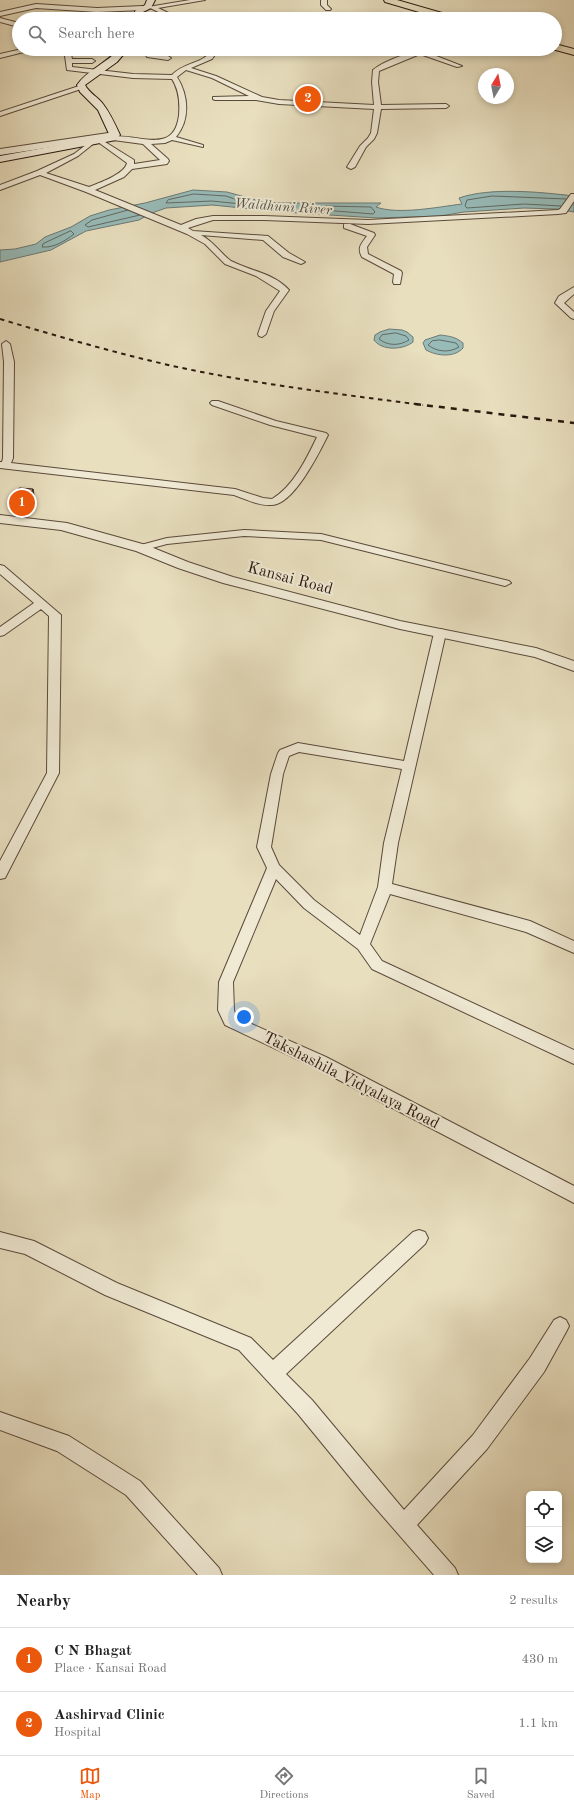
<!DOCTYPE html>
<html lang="en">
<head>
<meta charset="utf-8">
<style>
	body { margin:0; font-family:"Old Standard TT",serif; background:#f2f2f2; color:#222 }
	.controls { position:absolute; right:12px; bottom:12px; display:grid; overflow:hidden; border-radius:6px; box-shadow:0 2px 6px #0003 }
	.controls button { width:36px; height:36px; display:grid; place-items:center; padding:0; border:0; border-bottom:1px solid #e0e0e0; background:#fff; color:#222; font:20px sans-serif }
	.compass { position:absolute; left:478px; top:68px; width:36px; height:36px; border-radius:50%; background:#fff; box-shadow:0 2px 6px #0003; rotate:10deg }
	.you { position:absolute; left:244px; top:1017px; width:14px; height:14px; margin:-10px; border:3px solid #fff; border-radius:50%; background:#1a73e8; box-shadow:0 0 0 6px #1a73e833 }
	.badge { display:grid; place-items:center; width:26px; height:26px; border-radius:50%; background:#ea580c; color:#fff; font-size:13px; font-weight:700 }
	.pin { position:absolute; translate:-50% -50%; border:2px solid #fff; box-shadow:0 1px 4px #0006 }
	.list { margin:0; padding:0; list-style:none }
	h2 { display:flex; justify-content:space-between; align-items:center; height:52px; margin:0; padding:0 16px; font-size:17px }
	h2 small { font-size:13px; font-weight:400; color:#767676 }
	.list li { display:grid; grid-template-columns:26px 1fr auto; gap:12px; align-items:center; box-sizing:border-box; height:64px; padding:0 16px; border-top:1px solid #e0e0e0 }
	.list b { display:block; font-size:15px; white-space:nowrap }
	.list p { margin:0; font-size:13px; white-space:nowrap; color:#767676 }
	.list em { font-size:13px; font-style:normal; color:#767676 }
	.icon { flex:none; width:22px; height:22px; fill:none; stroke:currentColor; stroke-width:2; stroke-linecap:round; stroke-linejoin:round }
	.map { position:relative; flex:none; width:574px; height:1575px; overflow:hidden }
	.search { position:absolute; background:#fff; box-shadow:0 2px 6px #0003; left:12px; right:12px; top:12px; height:44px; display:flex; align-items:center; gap:10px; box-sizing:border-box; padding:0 14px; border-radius:22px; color:#767676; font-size:15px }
	.sheet { height:180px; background:#fff }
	nav { display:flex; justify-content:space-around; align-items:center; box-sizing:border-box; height:56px; border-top:1px solid #e0e0e0; background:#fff; font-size:11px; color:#767676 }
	nav a { display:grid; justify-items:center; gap:2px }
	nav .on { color:#ea580c }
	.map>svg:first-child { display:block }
</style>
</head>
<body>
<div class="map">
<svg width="574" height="1575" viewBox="0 0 574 1575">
	<rect width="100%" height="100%" fill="#e8dfbf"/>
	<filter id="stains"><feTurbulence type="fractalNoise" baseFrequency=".005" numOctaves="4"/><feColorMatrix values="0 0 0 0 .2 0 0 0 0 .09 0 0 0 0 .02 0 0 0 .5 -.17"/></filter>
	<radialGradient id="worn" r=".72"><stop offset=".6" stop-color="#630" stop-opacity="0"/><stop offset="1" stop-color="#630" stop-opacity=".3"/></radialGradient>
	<path fill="#98bbb8" stroke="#6c7a74" d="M193,190L227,192L263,202L281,203H381L376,207C398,215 438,207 462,204L459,198C491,187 540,192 574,196V212L556,209L524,208L464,212L440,216L377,218L282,212L212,205L166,208L152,213L139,220L86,231L51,250L0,262V250L15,249L36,244L45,237L71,227L90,216L109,210L145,203Z
		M389,329L402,330L407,332L413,337V342C403,350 382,351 374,340L375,335L380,332Z
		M440,335C449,336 456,337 463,343V348C454,358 437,356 426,350L423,343L425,340Z"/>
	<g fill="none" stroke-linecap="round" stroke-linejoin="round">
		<path stroke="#616a64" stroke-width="1" d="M194,194L226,196L243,202L241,204L212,201L166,203L168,200Z
			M324,206L371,207L375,212L373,214L323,210L322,208Z
			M561,206L524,204L467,208L465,206L467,200L492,196L566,199
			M128,210L92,220L85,225L88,227L140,215
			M71,231L74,234C65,241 54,248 42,247L43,244Z
			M396,333L406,336L409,340C399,346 388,346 379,339L382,335Z
			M440,340L456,343L459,347C449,353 437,352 428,345L432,341Z"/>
		<defs>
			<path id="minor" d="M190,0H205L158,8L181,19H173L148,7Z
				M321,0H327V5L331,9L330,10H326L321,5Z
				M36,4L97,8L143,6L146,8L143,10L97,12L36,8L0,16V12Z
				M64,49H70L72,59H92L95,61L92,63H72V67L133,74L172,75C184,62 204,64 213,49H219L212,59L191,68L216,76L262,97L279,100L374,105L372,82L373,70C385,60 417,49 432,49L426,52L462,66L457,67L420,54L379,71L378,82L381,105L446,104L449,106L446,108L381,109L377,133L374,139L366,147L355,167L351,169L347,167L360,146L368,138L371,133L374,109L279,104L256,100H215L213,99V97L249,96L212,78L186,70L177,77C189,96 190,120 176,137L203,145V147L172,140L165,143L151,144L168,159L169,161L167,164L132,169L124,177L95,190L181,225L196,219L213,216H264L368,220L558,210L560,209L571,194H574V201L566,213L558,214L368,224L264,220H213L188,228L193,231L268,236L289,253L305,262L301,264L283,257L263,240L201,235C214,242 221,254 231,261C250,271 274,273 289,290L274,311L266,334L262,337L259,336L258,334L266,311L280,291L256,276L225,264L205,244L187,234L86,192L40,175L0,190V185L37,171L74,154L91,141L94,143L93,144L78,156L46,173L89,187C99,183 125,174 127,163L98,142V140H102L134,160V164L160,160L143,144L113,140L110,138L111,137C136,132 174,157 179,115C180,102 179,90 172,79L133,78L67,70Z
				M142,49H148L151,54L168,56L171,58L168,60L147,57Z
				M82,85L84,86V88L0,116V112Z
				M344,224H350L374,233L375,235L367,247L368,254L401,271L402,273L400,284H394L393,282L394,274L362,257C357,248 361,244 367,236L344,228Z
				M574,287V294L564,303L574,312V319L571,318L555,303L559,296Z
				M6,341L10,344L14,362L13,458L11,463L235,489L263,498L272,499C293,487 307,458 317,437L270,425L212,405L210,403L212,401H218L276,421L326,433L328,435C319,453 294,504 272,505C259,506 245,499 234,495L0,468V462H2L3,458L4,362L2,344Z
				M244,530L321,534L509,581L511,583L505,586L321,540L244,536L167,544L141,551L136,548L137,546L167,538Z
				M0,565L4,566L61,615L59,773L5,878L0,879V861L47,773L49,616L41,609L4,635L0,636V627L34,603L0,574Z
				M440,629L444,630L446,633L398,843L392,884L530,921L574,941V953L526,932L390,894L370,944L382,961L574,1050V1064L372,969L358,949L304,908L276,879L233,982L234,1010L236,1017L326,1057L574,1186V1203L314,1067L225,1025L218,1010L219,982L267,868L257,847L271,774L278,753L280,750L298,743L404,761L434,633L436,630ZM299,752L402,769L384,843L378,887L360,935L314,900L279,865L271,847L283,774L289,756Z
				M419,1230L425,1232L428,1238L425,1244L286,1374L312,1400L404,1510L473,1435L530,1358L554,1320L560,1317L566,1320L569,1326L566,1332L544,1372L487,1449L417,1525L455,1568L458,1575H434L366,1497L298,1414L239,1350L105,1295L25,1254L0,1248V1232L34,1241L117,1283L251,1338L273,1360L413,1232Z
				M0,1412L69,1436L140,1481L219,1568L222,1575H198L126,1495L57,1451L0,1430Z"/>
			<path id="tertiary" d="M0,18L19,23V27L0,22Z
				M22,49H36L0,58V54Z
				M115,132L118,133V137L0,155V149Z
				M0,515L67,523L146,545L188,562L233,577L400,621L536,648L574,661V671L535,657L400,629L223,583L178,568L136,551L61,530L0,523Z"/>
			<path id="secondary" d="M147,0H155L151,8L143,12L144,19H136L135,11L145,5Z
				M119,49H128L117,62L85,85C89,93 98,97 103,104C110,113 115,124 120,135L116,140L0,162V156L110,136L98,110L80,92L77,85C87,70 107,63 119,49Z"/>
			<path id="primary" d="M384,0H397L456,17L457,19H443L385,2Z
				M555,44L574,49V55L552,49H555Z"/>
		</defs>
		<use href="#minor" stroke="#5a4a3b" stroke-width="2"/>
		<use href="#tertiary" stroke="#5a4a3b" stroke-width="2"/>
		<use href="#secondary" stroke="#2a190f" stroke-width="2"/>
		<use href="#primary" stroke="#2a190f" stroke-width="2"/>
		<use href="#minor" fill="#f0ead5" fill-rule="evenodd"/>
		<use href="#tertiary" fill="#f0ead5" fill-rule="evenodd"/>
		<use href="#secondary" fill="#f0ead5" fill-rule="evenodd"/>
		<use href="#primary" fill="#e8dfbf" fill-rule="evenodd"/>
		<path stroke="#2a190f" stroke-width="2" stroke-dasharray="4.5 4.5" stroke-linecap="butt" d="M0,319C57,336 115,353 173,366C255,384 339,394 423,405"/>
		<path stroke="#2a190f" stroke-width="2.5" stroke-dasharray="6 6" stroke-linecap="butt" d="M415,404L574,423"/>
	</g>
	<path fill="#bf907f" stroke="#2a190f" d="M34,495L25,513L10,511L9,505Z"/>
	<path fill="#9b7568" stroke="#2a190f" d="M33,489L34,495L25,513L24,507Z"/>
	<path fill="#dea794" stroke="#2a190f" d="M19,488L33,489L24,507L9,505Z"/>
	<g text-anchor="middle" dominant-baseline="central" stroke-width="4" stroke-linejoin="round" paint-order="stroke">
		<g font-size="14" font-style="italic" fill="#50524a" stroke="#f0ead5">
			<text transform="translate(283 207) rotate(4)">Waldhuni River</text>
		</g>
		<g font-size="16" fill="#2a190f" stroke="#f0ead5">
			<text transform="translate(290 579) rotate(15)">Kansai Road</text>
			<text transform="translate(351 1081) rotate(27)">Takshashila Vidyalaya Road</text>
		</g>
	</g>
	<rect width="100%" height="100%" filter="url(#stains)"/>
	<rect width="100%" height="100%" fill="url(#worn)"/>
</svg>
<div class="controls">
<button><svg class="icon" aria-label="locate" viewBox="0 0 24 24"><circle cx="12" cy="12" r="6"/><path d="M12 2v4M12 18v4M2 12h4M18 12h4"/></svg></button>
<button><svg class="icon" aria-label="layers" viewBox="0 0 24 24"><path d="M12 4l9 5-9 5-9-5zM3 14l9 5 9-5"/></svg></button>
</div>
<svg class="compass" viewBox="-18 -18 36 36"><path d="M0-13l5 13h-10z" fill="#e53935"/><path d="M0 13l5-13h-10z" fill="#767676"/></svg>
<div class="you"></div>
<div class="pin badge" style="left:22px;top:503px">1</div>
<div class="pin badge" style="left:308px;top:99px">2</div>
<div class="search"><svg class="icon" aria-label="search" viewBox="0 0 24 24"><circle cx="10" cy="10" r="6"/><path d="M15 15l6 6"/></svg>Search here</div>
</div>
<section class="sheet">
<h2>Nearby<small>2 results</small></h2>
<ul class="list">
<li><span class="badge">1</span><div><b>C N Bhagat</b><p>Place · Kansai Road</p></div><em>430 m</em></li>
<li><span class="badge">2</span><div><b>Aashirvad Clinic</b><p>Hospital</p></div><em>1.1 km</em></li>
</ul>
</section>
<nav>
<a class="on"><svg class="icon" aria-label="map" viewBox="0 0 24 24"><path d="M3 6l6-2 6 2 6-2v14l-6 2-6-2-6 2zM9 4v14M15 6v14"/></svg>Map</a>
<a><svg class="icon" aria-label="directions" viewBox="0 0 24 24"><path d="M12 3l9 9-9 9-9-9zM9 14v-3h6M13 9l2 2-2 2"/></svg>Directions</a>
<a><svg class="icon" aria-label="saved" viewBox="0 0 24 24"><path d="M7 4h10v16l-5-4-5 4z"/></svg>Saved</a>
</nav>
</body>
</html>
